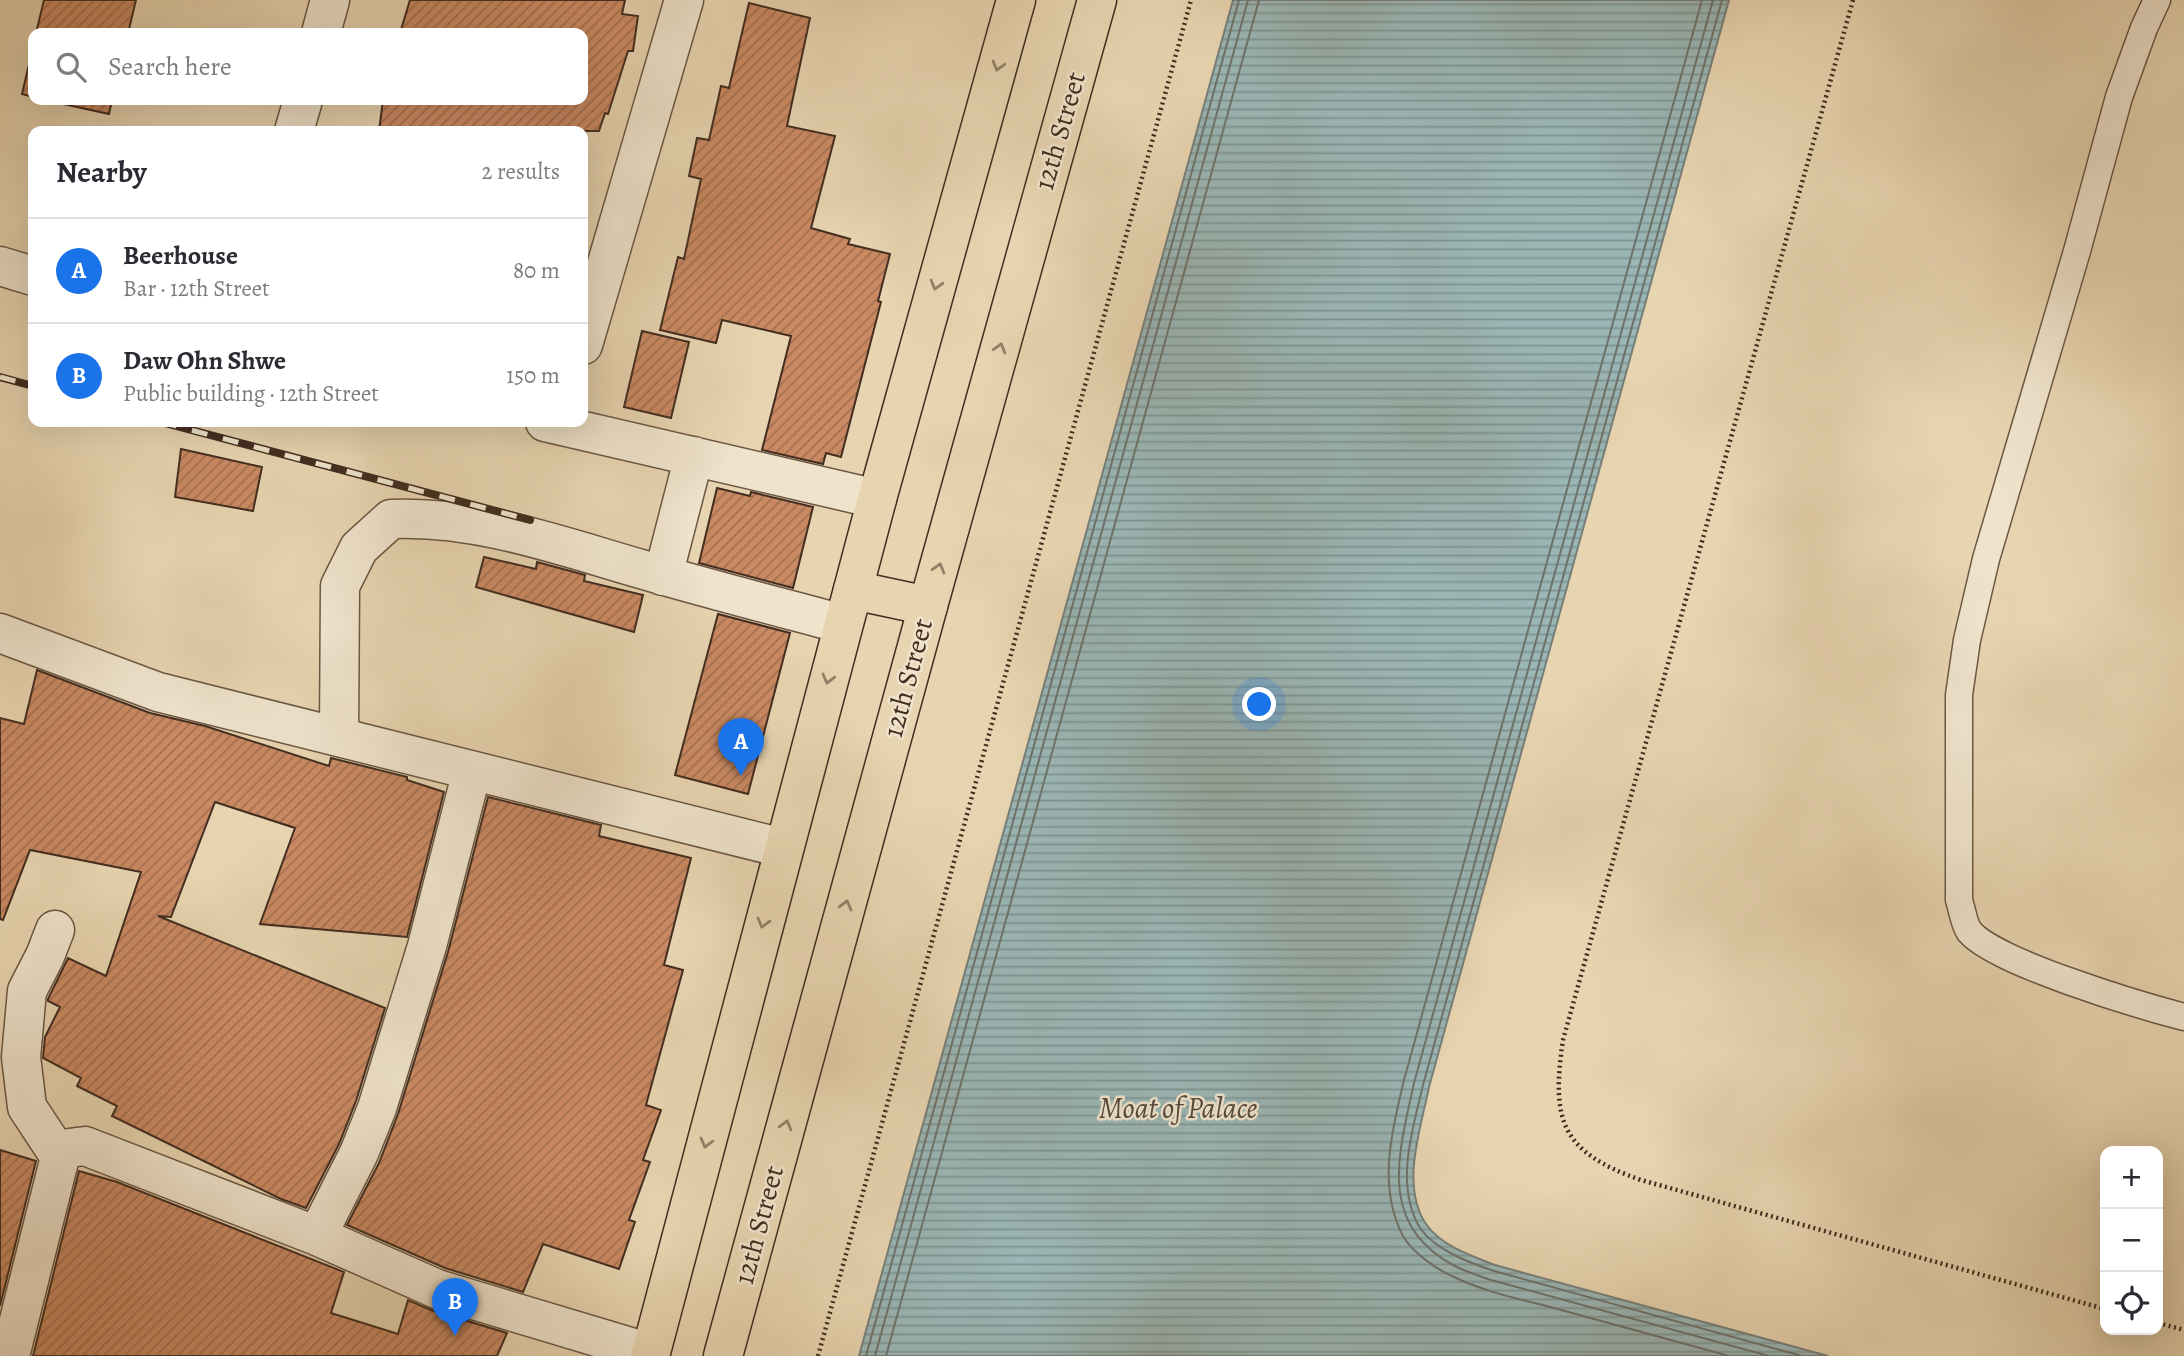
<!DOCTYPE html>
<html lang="en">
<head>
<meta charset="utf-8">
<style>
	body { margin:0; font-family:Alegreya,serif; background:#f2f2f3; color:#2b2b33 }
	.controls { position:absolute; right:21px; bottom:21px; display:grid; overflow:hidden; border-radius:14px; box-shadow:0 7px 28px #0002 }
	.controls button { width:63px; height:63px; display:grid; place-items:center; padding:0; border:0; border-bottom:2px solid #e1e1e2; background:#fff; color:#2b2b33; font:35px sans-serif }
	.you { position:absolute; left:1260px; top:705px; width:24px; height:24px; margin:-18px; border:5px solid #fff; border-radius:50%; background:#1a73e8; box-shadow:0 0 0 10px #1a73e833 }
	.badge { display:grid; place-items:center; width:46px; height:46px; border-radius:50%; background:#1a73e8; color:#fff; font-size:23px; font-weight:700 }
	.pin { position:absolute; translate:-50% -58px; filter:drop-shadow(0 2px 4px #0008) }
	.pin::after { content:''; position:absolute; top:37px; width:24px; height:21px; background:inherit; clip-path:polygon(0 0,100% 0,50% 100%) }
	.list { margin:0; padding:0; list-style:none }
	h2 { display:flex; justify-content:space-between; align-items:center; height:91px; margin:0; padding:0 28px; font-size:30px }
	h2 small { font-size:23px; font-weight:400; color:#7c7c81 }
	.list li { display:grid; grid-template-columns:46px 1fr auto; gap:21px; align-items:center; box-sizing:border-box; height:105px; padding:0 28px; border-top:2px solid #e1e1e2 }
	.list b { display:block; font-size:26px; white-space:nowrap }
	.list p { margin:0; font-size:23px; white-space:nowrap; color:#7c7c81 }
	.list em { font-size:23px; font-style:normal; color:#7c7c81 }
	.icon { flex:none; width:38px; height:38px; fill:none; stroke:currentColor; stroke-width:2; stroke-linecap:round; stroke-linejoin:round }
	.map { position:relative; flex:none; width:2184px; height:1356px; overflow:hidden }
	.search { position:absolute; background:#fff; box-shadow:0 7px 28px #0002; left:28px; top:28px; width:560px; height:77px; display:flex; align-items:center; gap:18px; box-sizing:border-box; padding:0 24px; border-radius:14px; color:#7c7c81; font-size:26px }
	.panel { position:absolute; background:#fff; box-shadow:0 7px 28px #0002; left:28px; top:126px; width:560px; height:301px; border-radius:14px }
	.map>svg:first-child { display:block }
</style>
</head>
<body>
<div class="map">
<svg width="2184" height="1356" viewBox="0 0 2184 1356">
	<defs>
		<pattern id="water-rules" width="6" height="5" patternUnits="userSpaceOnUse" patternTransform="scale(1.75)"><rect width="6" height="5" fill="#9ab6b5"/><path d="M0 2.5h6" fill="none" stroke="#7f9493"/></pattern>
		<pattern id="building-hatch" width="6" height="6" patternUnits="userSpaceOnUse" patternTransform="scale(1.75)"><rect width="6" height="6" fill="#c98962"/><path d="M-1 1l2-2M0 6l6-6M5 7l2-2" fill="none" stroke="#a57050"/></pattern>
	</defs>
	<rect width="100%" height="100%" fill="#e7d4b0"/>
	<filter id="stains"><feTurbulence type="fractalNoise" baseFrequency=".00286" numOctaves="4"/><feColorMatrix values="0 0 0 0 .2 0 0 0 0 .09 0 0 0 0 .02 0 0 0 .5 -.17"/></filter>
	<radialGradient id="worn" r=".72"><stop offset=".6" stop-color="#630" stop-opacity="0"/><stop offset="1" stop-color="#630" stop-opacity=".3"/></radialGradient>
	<path fill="url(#water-rules)" stroke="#777f79" stroke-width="2" d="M1233,0H1729L1429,1087C1421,1128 1400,1185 1426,1224C1441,1246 1472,1256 1495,1265L1828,1356H859Z"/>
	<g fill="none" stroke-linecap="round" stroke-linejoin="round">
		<path stroke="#6e726a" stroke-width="2" d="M1702,0L1404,1080C1392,1132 1377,1186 1403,1236C1412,1252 1436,1269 1452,1276C1484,1292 1520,1299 1554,1308C1612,1324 1671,1340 1729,1356
			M1713,0L1414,1083C1399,1153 1376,1225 1455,1266C1466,1272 1480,1276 1491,1280L1769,1356
			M1722,0L1423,1085C1413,1129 1394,1185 1420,1228C1435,1250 1470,1263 1494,1271L1802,1356
			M866,1356L1239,0
			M875,1356L1248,0
			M886,1356L1259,0"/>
	</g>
	<path fill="url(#building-hatch)" stroke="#422d20" stroke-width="2" d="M44,0H136L128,33H36Z
		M410,0H625L622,14L638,16L633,51H628L608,114L605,113L599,131H379L383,100H583V33H400Z
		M749,3L810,18L787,126L835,136L811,228L850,239L848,244L890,254L878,301L881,302L841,457L826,453L823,464L762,450L791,336L722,320L716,343L660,330L678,257L684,259L701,179L689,176L697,138L709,140L721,86L729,88Z
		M33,47V97L22,94Z
		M45,100H112L109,114Z
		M642,331L689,342L671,418L624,407Z
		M181,449L262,467L253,511L175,497Z
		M717,488L750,496L751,492L813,507L793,588L699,563Z
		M484,557L536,569L537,562L585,575L584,581L643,595L634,632L476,587Z
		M718,614L790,633L748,794L675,775Z
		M37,670L150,713L205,726L329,766L331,758L407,777V780L444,792L407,937L260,924L295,828L215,802L171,917L158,916L385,1008L356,1101L339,1144L306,1208L281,1199L112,1116L117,1106L77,1086L81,1078L43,1058L45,1037L60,1007L48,1001V999L68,958L106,976L141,872L30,850L3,920L0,919V718L24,724Z
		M488,797L601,825L599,836L691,858L664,965L683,970L646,1105L661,1110L643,1160L650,1162L629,1220L635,1222L619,1269L543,1244L523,1292L445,1268L347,1225L379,1163L398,1114L448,952Z
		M0,1150L36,1161L0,1306Z
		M79,1171L117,1182L344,1272L331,1313L398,1334L408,1300L431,1310L507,1333L497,1356H33Z"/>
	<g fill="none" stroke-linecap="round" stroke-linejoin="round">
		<defs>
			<path id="service" d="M2157,0L2144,28L2119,97L2077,251L1986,559L1967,640L1959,695V900C1962,909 1964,924 1969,931C1993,962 2142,1006 2184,1017"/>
			<path id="minor" d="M321,33L330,0
				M294,131L303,100
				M0,266L33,276
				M583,345L684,0
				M545,422L877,499
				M663,576L694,456
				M0,633L158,692L783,848
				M339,737L340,586L359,548L391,519C476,515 561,546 641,569C708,589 776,606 843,624
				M55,930L45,956L27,991L21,1057L27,1107L60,1157
				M317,1236L359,1153L377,1108L427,946L472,771
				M10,1356L60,1157L69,1148L85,1146L317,1236L437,1289L650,1353"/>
			<path id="primary" d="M650,1356L877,499L1016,0
				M723,1356L928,606L1097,0"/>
			<path id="trunk" d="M853,590L928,606"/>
		</defs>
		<use href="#service" stroke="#6b5744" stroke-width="29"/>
		<use href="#minor" stroke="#6b5744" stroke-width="41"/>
		<use href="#primary" stroke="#422d20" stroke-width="41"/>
		<use href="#trunk" stroke="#422d20" stroke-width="41"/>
		<path stroke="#422d20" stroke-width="4.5" stroke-dasharray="2 3.5" stroke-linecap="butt" d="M1853,0L1563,1040C1551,1121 1561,1152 1641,1180L2105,1309
			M2158,1323L2184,1330
			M818,1356L1191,0"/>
		<use href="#service" stroke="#efe3cc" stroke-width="26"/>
		<use href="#minor" stroke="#efe3cc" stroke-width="38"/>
		<use href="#primary" stroke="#e7d4b0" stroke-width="38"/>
		<use href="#trunk" stroke="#e7d4b0" stroke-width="38"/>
		<defs>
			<path id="rail" d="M0,377L33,386
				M161,422L530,520"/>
		</defs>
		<use href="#rail" stroke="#422d20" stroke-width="8"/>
		<use href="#rail" stroke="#efe3cc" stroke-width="5" stroke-dasharray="16" stroke-linecap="butt"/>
	</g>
	<defs><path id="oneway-chevron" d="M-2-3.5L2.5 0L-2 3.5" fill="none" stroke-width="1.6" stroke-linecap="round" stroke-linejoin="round" transform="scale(1.75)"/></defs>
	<g stroke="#948068">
		<use href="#oneway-chevron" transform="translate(998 66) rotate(106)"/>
		<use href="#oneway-chevron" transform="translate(936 285) rotate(106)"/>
		<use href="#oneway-chevron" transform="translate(1000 348) rotate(-74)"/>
		<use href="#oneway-chevron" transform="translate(939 568) rotate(-74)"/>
		<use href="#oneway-chevron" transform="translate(828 679) rotate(105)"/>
		<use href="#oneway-chevron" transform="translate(846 905) rotate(-75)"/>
		<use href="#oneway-chevron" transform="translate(763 923) rotate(105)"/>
		<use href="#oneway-chevron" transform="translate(786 1125) rotate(-75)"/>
		<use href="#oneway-chevron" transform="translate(706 1143) rotate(105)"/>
	</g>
	<g text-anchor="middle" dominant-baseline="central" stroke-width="5" stroke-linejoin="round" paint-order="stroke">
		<g font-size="28" fill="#422d20" stroke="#efe3cc">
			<text transform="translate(1060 131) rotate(-74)">12th Street</text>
			<text transform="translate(908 678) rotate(-75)">12th Street</text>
			<text transform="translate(759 1225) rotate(-75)">12th Street</text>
		</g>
		<g font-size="30" font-style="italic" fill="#54483e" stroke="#efe3cc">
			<text x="1178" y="1108">Moat of Palace</text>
		</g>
	</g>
	<rect width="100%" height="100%" filter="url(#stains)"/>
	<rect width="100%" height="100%" fill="url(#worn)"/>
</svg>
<div class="controls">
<button>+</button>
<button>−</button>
<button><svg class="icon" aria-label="locate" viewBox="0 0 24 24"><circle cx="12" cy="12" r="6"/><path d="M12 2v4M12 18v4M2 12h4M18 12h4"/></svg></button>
</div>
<div class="you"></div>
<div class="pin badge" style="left:741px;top:776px">A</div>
<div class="pin badge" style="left:455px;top:1336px">B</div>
<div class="search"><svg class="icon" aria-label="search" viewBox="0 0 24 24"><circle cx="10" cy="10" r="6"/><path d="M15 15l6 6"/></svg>Search here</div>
<section class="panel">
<h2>Nearby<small>2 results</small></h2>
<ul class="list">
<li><span class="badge">A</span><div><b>Beerhouse</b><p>Bar · 12th Street</p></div><em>80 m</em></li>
<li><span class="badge">B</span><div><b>Daw Ohn Shwe</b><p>Public building · 12th Street</p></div><em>150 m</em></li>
</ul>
</section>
</div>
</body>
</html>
